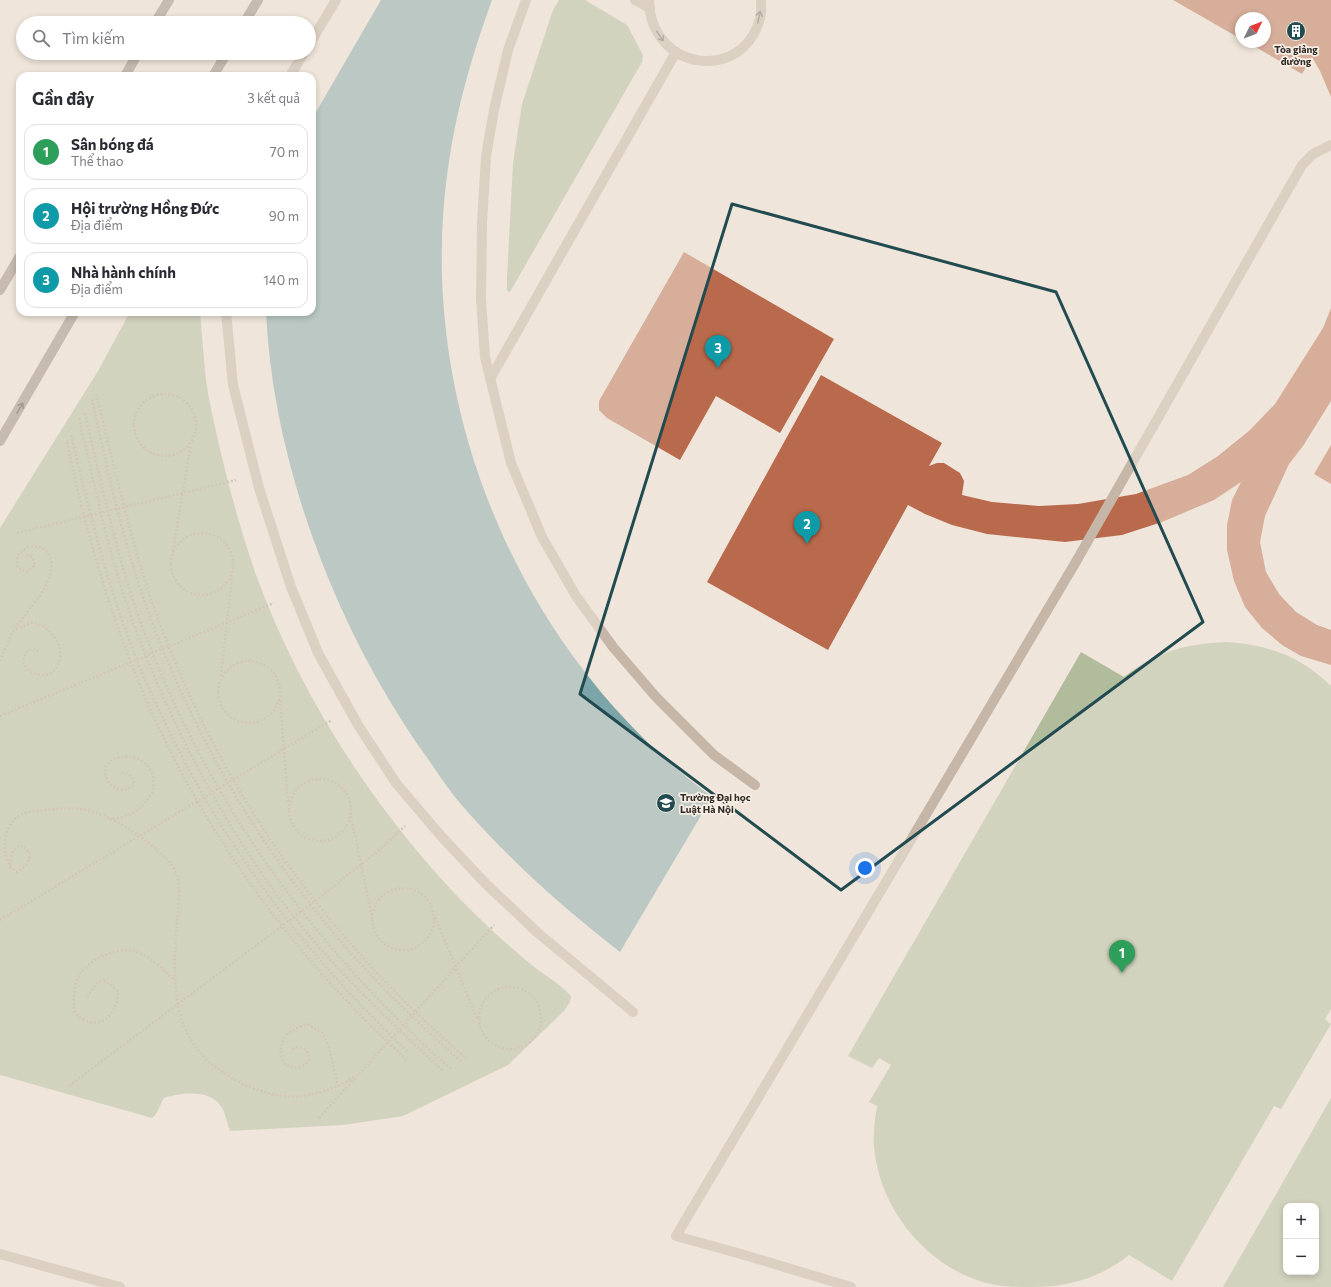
<!DOCTYPE html>
<html lang="vi">
<head>
<meta charset="utf-8">
<style>
	body { margin:0; font-family:Commissioner,sans-serif; background:#f2f2f3; color:#2b2b33 }
	.controls { position:absolute; right:12px; bottom:12px; display:grid; overflow:hidden; border-radius:8px; box-shadow:0 2px 6px #0003 }
	.controls button { width:36px; height:36px; display:grid; place-items:center; padding:0; border:0; border-bottom:1px solid #e1e1e2; background:#fff; color:#2b2b33; font:20px sans-serif }
	.compass { position:absolute; left:1235px; top:12px; width:36px; height:36px; border-radius:50%; background:#fff; box-shadow:0 2px 6px #0003; rotate:47deg }
	.you { position:absolute; left:865px; top:868px; width:14px; height:14px; margin:-10px; border:3px solid #fff; border-radius:50%; background:#1a73e8; box-shadow:0 0 0 6px #1a73e833 }
	.badge { display:grid; place-items:center; width:26px; height:26px; border-radius:50%; background:#db2777; color:#fff; font-size:13px; font-weight:700 }
	.pin { position:absolute; translate:-50% -33px; filter:drop-shadow(0 1px 2px #0008) }
	.pin::after { content:''; position:absolute; top:21px; width:14px; height:12px; background:inherit; clip-path:polygon(0 0,100% 0,50% 100%) }
	.list { margin:0; padding:0; list-style:none }
	h2 { display:flex; justify-content:space-between; align-items:center; height:52px; margin:0; padding:0 16px; font-size:17px }
	h2 small { font-size:13px; font-weight:400; color:#7c7c81 }
	.list li { display:grid; grid-template-columns:26px 1fr auto; gap:12px; align-items:center; box-sizing:border-box; height:56px; margin:0 8px 8px; padding:0 8px; border:1px solid #e1e1e2; border-radius:12px }
	.list b { display:block; font-size:15px; white-space:nowrap }
	.list p { margin:0; font-size:13px; white-space:nowrap; color:#7c7c81 }
	.list em { font-size:13px; font-style:normal; color:#7c7c81 }
	.icon { flex:none; width:22px; height:22px; fill:none; stroke:currentColor; stroke-width:2; stroke-linecap:round; stroke-linejoin:round }
	.map { position:relative; flex:none; width:1331px; height:1287px; overflow:hidden }
	.search { position:absolute; background:#fff; box-shadow:0 2px 6px #0003; left:16px; top:16px; width:300px; height:44px; display:flex; align-items:center; gap:10px; box-sizing:border-box; padding:0 14px; border-radius:22px; color:#7c7c81; font-size:15px }
	.panel { position:absolute; background:#fff; box-shadow:0 2px 6px #0003; left:16px; top:72px; width:300px; height:244px; border-radius:12px }
	.map>svg:first-child { display:block }
</style>
</head>
<body>
<div class="map">
<svg width="1331" height="1287" viewBox="0 0 1331 1287">
	<rect width="100%" height="100%" fill="#efe5da"/>
	<path fill="#b0bc9b" fill-rule="evenodd" d="M559,0H585L627,25L643,55L642,62L510,292L507,291V278L513,163L522,104L553,10Z
		M130,312H200C203,342 204,374 210,404C222,461 236,517 255,572C295,683 359,786 437,874C466,907 499,938 533,966C546,976 560,984 571,996L570,1002L564,1011L508,1065L403,1116L343,1125L230,1131C227,1123 225,1111 220,1105C208,1089 180,1093 164,1098C160,1104 158,1114 152,1118L0,1075V528L98,371Z
		M1227,642C1269,645 1300,656 1331,686V1009L1325,1019L1331,1024L1281,1109L1274,1106L1172,1281L1129,1255C1102,1277 1069,1287 1034,1287C1021,1287 1008,1287 995,1285C930,1272 879,1211 874,1146C873,1133 875,1119 877,1106L869,1102L891,1065L879,1058L872,1068L848,1056L1081,652L1124,677C1159,651 1184,644 1227,642Z
		M1331,1098V1287H1223ZM1286,1206H1316V1272H1286Z"/>
	<path fill="#7ca5a9" d="M381,0H492C472,55 456,110 448,168C414,405 520,655 712,797L620,952C562,907 507,858 459,802C448,789 438,773 428,759C338,634 273,466 266,312H312V119Z"/>
	<path fill="#ba6a4c" d="M1173,0H1331V97L1320,71L1312,57L1302,74L1247,42H1265V18H1241V39Z
		M684,252L834,339L780,433L716,396L680,460L607,418L599,410V401Z
		M1331,308V401L1303,446L1289,464L1265,516L1260,542L1266,572L1279,594L1296,612L1317,625L1331,630V665L1301,656L1282,645L1262,628L1245,607L1234,581L1227,550V525L1232,500L1241,482L1214,500L1162,522L1122,535L1065,542L987,534L952,525L925,514L908,505L828,650L707,582L821,375L942,443L929,466L937,463H944L960,473L964,481L962,495L992,502L1039,506L1078,504L1136,494L1188,475L1218,456L1250,430L1275,404L1323,328Z
		M1331,445V484L1314,474Z"/>
	<g fill="none" stroke-linecap="round" stroke-linejoin="round">
		<path stroke="#b1a091" stroke-width="2.5" stroke-dasharray="2 2" stroke-linecap="butt" d="M96,394C115,468 131,544 157,616C222,793 324,935 467,1059
			M134 425a31 31 0 1 1 62 0a31 31 0 1 1-62 0Z
			M92,399C109,479 127,559 157,635C225,807 323,942 462,1062
			M85,413C98,471 111,528 128,585C188,773 303,939 451,1069
			M79,418C93,478 105,538 124,596C163,714 232,846 313,940C353,987 398,1029 443,1071
			M71,435C92,523 114,613 152,695C215,834 297,947 407,1051
			M67,442C81,508 98,573 121,636C178,798 280,945 407,1060
			M17,533L236,480
			M171 564a31 31 0 1 1 62 0a31 31 0 1 1-62 0Z
			M173,551L191,444
			M13,632C19,629 26,624 32,623C48,623 63,644 60,658C53,694 3,664 33,648L39,651
			M0,661C5,650 9,637 16,627C28,609 61,578 49,555C44,546 37,546 28,547L18,555L17,566L25,572L29,571L35,565L32,557L28,555L24,557
			M218 692a31 31 0 1 1 62 0a31 31 0 1 1-62 0Z
			M221,676L232,576
			M280,700L288,803
			M0,716L274,603
			M289 810a31 31 0 1 1 62 0a31 31 0 1 1-62 0Z
			M351,816L372,917
			M109,819C131,818 141,809 153,792C161,745 96,750 106,777C111,791 126,794 134,784C133,776 129,773 121,772
			M10,869C11,859 10,850 20,845L30,852C30,861 25,868 17,872C0,862 0,827 20,815C27,811 37,811 44,810C57,809 69,807 81,809C109,814 138,833 159,852C166,858 173,865 176,873C182,888 178,907 177,923C173,977 169,1034 218,1069C231,1078 246,1087 262,1091C268,1093 276,1096 283,1096C310,1099 339,1088 361,1072L494,925
			M372 919a31 31 0 1 1 62 0a31 31 0 1 1-62 0Z
			M435,917L478,1021
			M0,920L332,720
			M479 1018a31 31 0 1 1 62 0a31 31 0 1 1-62 0Z
			M87,997L98,982L105,981L118,991C118,1009 105,1030 85,1020C80,1018 76,1015 74,1010C73,1005 74,999 74,995C75,989 75,982 78,977C85,961 116,947 133,951C150,955 163,969 175,981
			M292,1049C302,1045 309,1049 309,1060C302,1069 293,1070 283,1063C276,1040 286,1031 307,1024L323,1033L328,1044L338,1086
			M69,1086L319,898L383,847L405,826
			M319,1118L356,1077"/>
		<path stroke="#c5b6a7" stroke-width="10" d="M526,0L508,50L494,110L486,156L482,223L481,299L485,357L511,463L542,537L576,596L613,647L656,697L714,755L755,785
			M635,0L650,8
			M649,0C650,71 743,84 760,18C762,13 761,6 761,0
			M309,45L336,0
			M290,76L304,53
			M226,312L233,385L259,488L291,587L318,653L358,725L396,783L441,836L486,884L538,933L633,1012
			M490,379L676,52
			M851,1287L741,1254L676,1236L1077,560L1302,165L1313,154L1331,145"/>
		<path stroke="#c5b6a7" stroke-width="10" d="M0,1254L120,1287"/>
		<path stroke="#988579" stroke-width="10" d="M155,23L169,0
			M244,23L258,0
			M125,76L138,53
			M213,76L227,53
			M0,290L20,256
			M0,441L75,312"/>
	</g>
	<defs><path id="oneway-shaft" d="M-6 0H5M1.5-3L5.5 0L1.5 3" fill="none" stroke-width="1.6" stroke-linecap="round" stroke-linejoin="round"/></defs>
	<g stroke="#746a61">
		<use href="#oneway-shaft" transform="translate(759 17) rotate(-78)"/>
		<use href="#oneway-shaft" transform="translate(660 36) rotate(55)"/>
	</g>
	<use stroke="#4c423c" href="#oneway-shaft" transform="translate(20 408) rotate(-60)"/>
	<path d="M0 0H1331V1287H0ZM732,204L1056,292L1203,622L841,890L580,694Z" fill="#efe5da" fill-opacity=".55" fill-rule="evenodd"/>
	<path fill="none" stroke="#214b50" stroke-width="3" stroke-linejoin="round" d="M732,204L1056,292L1203,622L841,890L580,694Z"/>
	<defs>
		<symbol id="building-disc" viewBox="-11 -11 22 22"><circle r="9.5" fill="#214b50" stroke="#f7efe5"/><path d="M-4-6H4V6H1V3H-1V6H-4ZM-2.5-4.3h1.7v1.8h-1.7ZM.8-4.3h1.7v1.8H.8ZM-2.5-1h1.7V.8h-1.7ZM.8-1h1.7V.8H.8Z" fill="#fff"/></symbol>
		<symbol id="university-disc" viewBox="-11 -11 22 22"><circle r="9.5" fill="#214b50" stroke="#f7efe5"/><path d="M0-5L7-2L0 1L-7-2ZM-4 1L0 2.5L4 1V4Q0 6-4 4Z" fill="#fff"/></symbol>
	</defs>
	<g fill-rule="evenodd">
		<use href="#building-disc" x="1285" y="20" width="22" height="22"/>
		<use href="#university-disc" x="655" y="792" width="22" height="22"/>
	</g>
	<g text-anchor="middle" dominant-baseline="central" stroke-width="3.5" stroke-linejoin="round" paint-order="stroke">
		<g font-size="10" font-weight="bold" fill="#322b27" stroke="#f7efe5">
			<text x="1296" y="49">Tòa giảng<tspan x="1296" dy="12">đường</tspan></text>
			<text x="680" y="797" text-anchor="start">Trường Đại học<tspan x="680" dy="12">Luật Hà Nội</tspan></text>
		</g>
	</g>
</svg>
<div class="controls">
<button>+</button>
<button>−</button>
</div>
<svg class="compass" viewBox="-18 -18 36 36"><path d="M0-13l5 13h-10z" fill="#e53935"/><path d="M0 13l5-13h-10z" fill="#7c7c81"/></svg>
<div class="you"></div>
<div class="pin badge" style="left:1122px;top:973px;background:#2e9e5b">1</div>
<div class="pin badge" style="left:807px;top:544px;background:#0f9aa8">2</div>
<div class="pin badge" style="left:718px;top:368px;background:#0f9aa8">3</div>
<div class="search"><svg class="icon" aria-label="search" viewBox="0 0 24 24"><circle cx="10" cy="10" r="6"/><path d="M15 15l6 6"/></svg>Tìm kiếm</div>
<section class="panel">
<h2>Gần đây<small>3 kết quả</small></h2>
<ul class="list">
<li><span class="badge" style="background:#2e9e5b">1</span><div><b>Sân bóng đá</b><p>Thể thao</p></div><em>70 m</em></li>
<li><span class="badge" style="background:#0f9aa8">2</span><div><b>Hội trường Hồng Đức</b><p>Địa điểm</p></div><em>90 m</em></li>
<li><span class="badge" style="background:#0f9aa8">3</span><div><b>Nhà hành chính</b><p>Địa điểm</p></div><em>140 m</em></li>
</ul>
</section>
</div>
</body>
</html>
